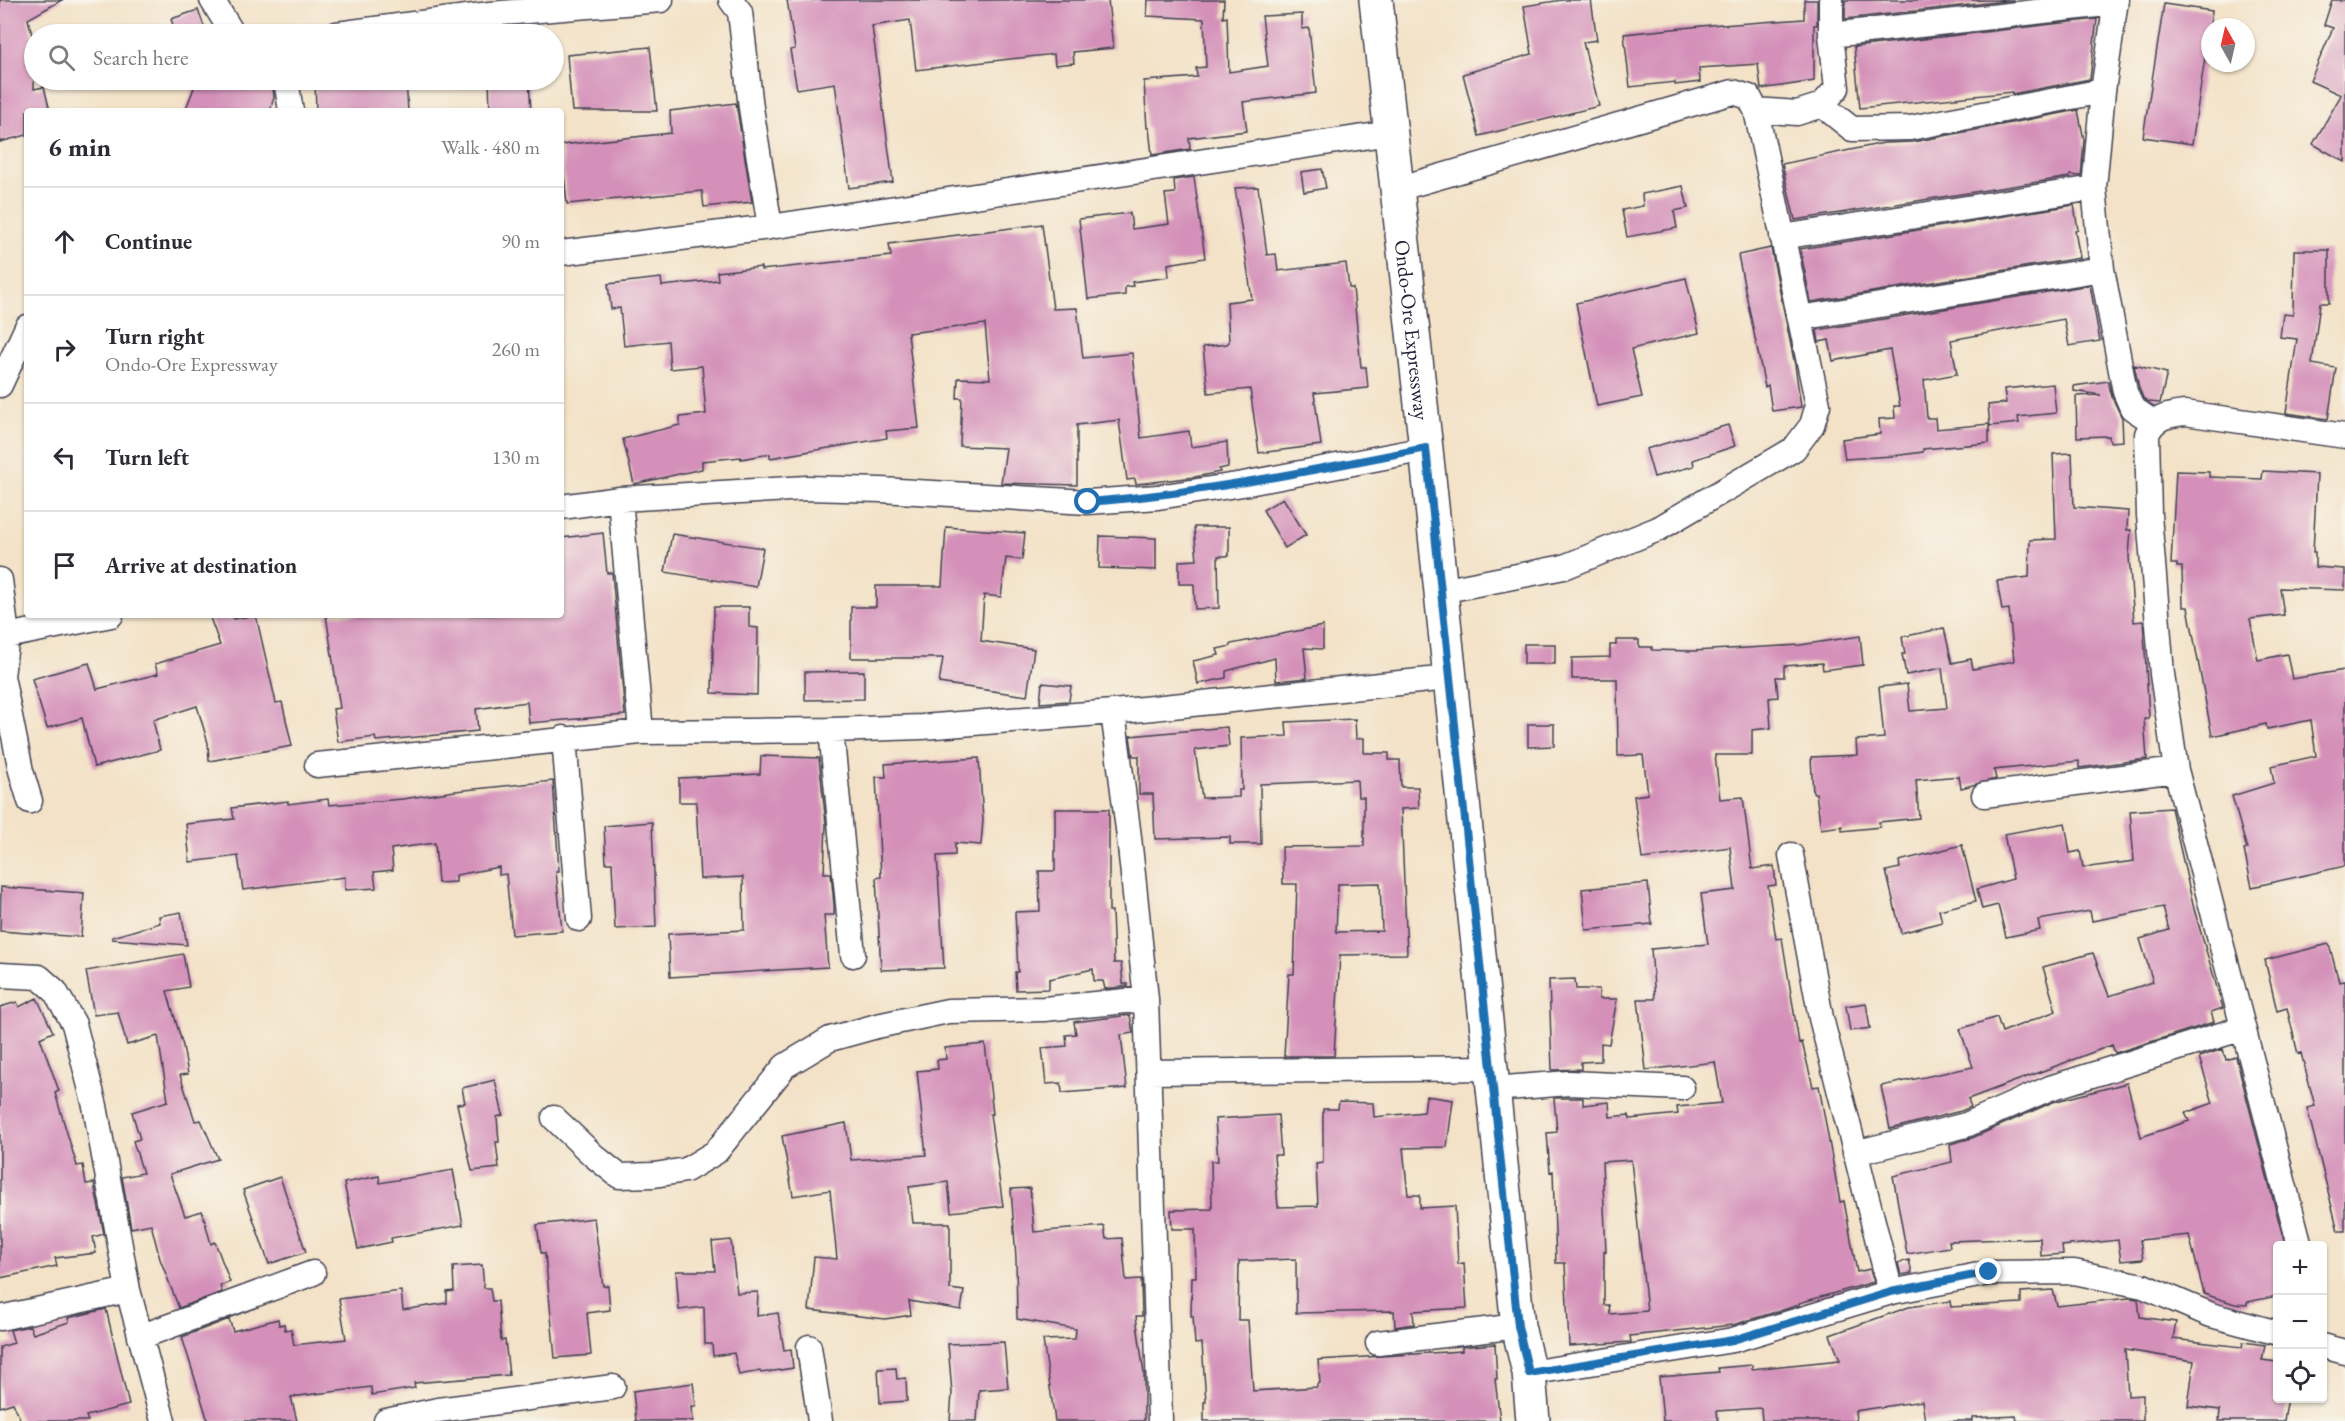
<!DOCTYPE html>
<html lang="en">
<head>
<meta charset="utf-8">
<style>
	body { margin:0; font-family:"EB Garamond",serif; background:#f7f7f7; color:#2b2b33 }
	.controls { position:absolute; right:18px; bottom:18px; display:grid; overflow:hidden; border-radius:6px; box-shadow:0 2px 4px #0004 }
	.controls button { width:54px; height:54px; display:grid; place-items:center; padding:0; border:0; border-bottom:2px solid #e1e1e2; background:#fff; color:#2b2b33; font:30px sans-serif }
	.compass { position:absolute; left:2201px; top:18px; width:54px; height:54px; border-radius:50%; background:#fff; box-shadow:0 2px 4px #0004; rotate:352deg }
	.stop { position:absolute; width:18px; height:18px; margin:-14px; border:4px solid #1f6fb2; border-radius:50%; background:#fff }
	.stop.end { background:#1f6fb2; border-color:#fff; box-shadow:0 2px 6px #0008 }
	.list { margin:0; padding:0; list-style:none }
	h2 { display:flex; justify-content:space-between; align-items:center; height:78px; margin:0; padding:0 24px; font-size:26px }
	h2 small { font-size:20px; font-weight:400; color:#7c7c81 }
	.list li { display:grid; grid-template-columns:39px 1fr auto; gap:18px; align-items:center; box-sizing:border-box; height:108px; padding:0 24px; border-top:2px solid #e1e1e2 }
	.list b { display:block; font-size:22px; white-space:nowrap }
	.list p { margin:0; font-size:20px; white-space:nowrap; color:#7c7c81 }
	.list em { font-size:20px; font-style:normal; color:#7c7c81 }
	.icon { flex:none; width:33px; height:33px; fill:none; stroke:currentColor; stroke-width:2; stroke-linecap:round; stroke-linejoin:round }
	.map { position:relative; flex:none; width:2345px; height:1421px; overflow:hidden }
	.search { position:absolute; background:#fff; box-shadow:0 2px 4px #0004; left:24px; top:24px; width:540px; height:66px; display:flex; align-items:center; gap:15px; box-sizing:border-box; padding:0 21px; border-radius:33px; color:#7c7c81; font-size:22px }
	.panel { position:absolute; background:#fff; box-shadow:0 2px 4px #0004; left:24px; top:108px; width:540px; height:510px; border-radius:6px }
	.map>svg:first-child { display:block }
</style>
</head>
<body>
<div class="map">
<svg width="2345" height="1421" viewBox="0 0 2345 1421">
	<rect width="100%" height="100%" fill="#f7f3e8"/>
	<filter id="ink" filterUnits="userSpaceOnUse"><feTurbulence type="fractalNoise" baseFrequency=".0167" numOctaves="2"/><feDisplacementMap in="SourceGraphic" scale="12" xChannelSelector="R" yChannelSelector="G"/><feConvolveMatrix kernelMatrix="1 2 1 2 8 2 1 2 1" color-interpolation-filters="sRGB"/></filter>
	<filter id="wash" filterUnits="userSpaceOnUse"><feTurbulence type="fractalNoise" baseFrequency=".008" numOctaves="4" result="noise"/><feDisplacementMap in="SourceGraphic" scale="24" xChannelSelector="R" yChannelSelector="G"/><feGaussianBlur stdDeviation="1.35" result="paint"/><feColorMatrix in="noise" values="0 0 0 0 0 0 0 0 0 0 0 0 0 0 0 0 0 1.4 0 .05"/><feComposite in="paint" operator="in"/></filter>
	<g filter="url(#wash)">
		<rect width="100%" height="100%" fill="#f3e2c7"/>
		<g id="blocks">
			<path fill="#d490b9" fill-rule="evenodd" d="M0,0H62L28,19L34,43V89L44,87L50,111H27V135L0,142Z
				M787,0H1108L1113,48L1073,52L1074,63L1055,65L1054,54L916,70L910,20L872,26L893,182L849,188L835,83L797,89L790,50L795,49Z
				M1148,0H1224L1223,18L1227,17L1229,72L1268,66L1262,16L1302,14V29L1309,28L1316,93L1243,102L1247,131L1189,138L1190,149L1152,155L1149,128H1147L1144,81L1197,77L1196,68L1206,67L1204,19L1147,16Z
				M1562,0H1591L1597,40L1583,42L1599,106L1479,136L1463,74L1532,54L1524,6Z
				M1804,0H1817V25H1814V81L1761,89L1758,64L1699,68L1700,82L1675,85V82L1630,87L1624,34L1721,24L1722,25L1804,19Z
				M1845,0H2014L1845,19Z
				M2332,0H2345V162L2313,144L2341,95L2310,81L2333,28L2324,25Z
				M2164,4L2212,11L2192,144L2143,137Z
				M198,10L207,34H176L171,19Z
				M2097,19L2090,79L2012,94V92L1860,108L1854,47Z
				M650,47L657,111H572L567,55Z
				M197,80H217L242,88L245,80H249L273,88L274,97L270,111H185Z
				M315,80H406L408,111H316Z
				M489,80H529L531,111H490Z
				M736,103L752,202L704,207L702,191L567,204L561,145L671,133L670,111Z
				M2078,110L2084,140L2081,176L2070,175V177L1795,220L1782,164L1884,143L1913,142Z
				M1322,169L1326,188L1304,192L1301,172Z
				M1194,177L1205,258L1168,264L1169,277L1132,282L1133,286L1125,287V295L1088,299L1079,219L1130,213L1132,229L1169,224L1165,194L1175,193L1174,180Z
				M1683,186L1688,208L1674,211L1677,228L1627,237L1622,210L1643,206L1642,194Z
				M1258,187L1267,255L1276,254L1278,271L1346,263L1349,288H1353L1361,367H1366L1368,388L1314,393L1321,445L1259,453L1250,389L1208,393L1203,347L1227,344L1229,342L1227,302L1252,299L1235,188Z
				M2074,205L2078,230L2075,231L2080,258L1811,302L1800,249Z
				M1042,224L1053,309L1077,308L1083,358L1132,353L1141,438L1189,431L1191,447L1227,442L1228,467L1219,469L1220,472L1195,477L1136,484L1135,479L1127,480L1119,420L1077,425V485L1001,483L1006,448L960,446L962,398H957L958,378L990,379L985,324L908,333L919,428L886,431L887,438L770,458V454L741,459V457L702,461V469L634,484L623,439L680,425V417L706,414L702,366L670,369L668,341L624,346L620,308L611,309L608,284L661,278L662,286L718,280L717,272L761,267V270L891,256L889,244Z
				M1771,248L1795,365L1801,407L1772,411L1768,385L1765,387L1738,255Z
				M2294,250H2329V303H2320L2312,364L2336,368L2328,419L2286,413L2297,339L2280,337L2283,314L2293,315Z
				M1686,278L1699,333L1631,349L1642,397L1597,406L1576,303Z
				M2090,285L2100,341L2069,346L2064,319L1951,340L1957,374L1924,380L1927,418H1935L1936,429L1989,424V443L1923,449V452L1893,456L1845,459L1842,439L1880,434L1879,419L1895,418L1894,406H1900L1890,350L1833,361L1829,340L1819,342L1817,330Z
				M2134,365L2167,373L2160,403L2149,402L2143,398L2139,388Z
				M2108,381L2112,397L2122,418L2123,441L2110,442L2109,436L2077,437L2076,396L2101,395L2074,391V386Z
				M2053,384L2056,413L2018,417L2019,423L1990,426L1988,405L2006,403L2004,389Z
				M1728,425L1735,446L1693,460L1694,466L1654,477L1646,449Z
				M2072,453L2074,507L2128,511L2127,530H2131L2129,556L2134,622L2143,621L2144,634L2149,718H2144L2147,759L2079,768V761L1994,770L1996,779L1961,788L1959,776L1916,780L1919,818L1879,822L1880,827L1842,831V826L1821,829L1816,793H1813L1811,757L1857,755L1856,740L1884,738L1879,687L1907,684L1910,711L1947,708L1942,668L1906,675L1902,654H1905L1902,637L1944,628L1952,663L1971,659L1973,669L2014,661L2009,609L2002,610L1997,581L2029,577L2030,540L2056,539L2053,454Z
				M2176,471L2209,472V477L2262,479L2263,471L2317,474L2313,552H2315V567L2345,569V590L2280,588L2284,615L2250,619L2258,660L2287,654L2292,679L2345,670V866L2252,887L2244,850L2247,849L2232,796L2274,783L2271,766L2316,756L2311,720L2267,729L2266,724L2212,736L2188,607H2183L2182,567H2177V564H2171Z
				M1283,498L1306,535L1285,548L1263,510Z
				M946,527L1025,533L1022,560L1006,558L1001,597L984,595L981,641L1034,649L1027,696L939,683L943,658H851V607H876V586H942Z
				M1194,527H1229V556H1218L1219,608L1195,609L1194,584H1179V561L1197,560Z
				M603,533L607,573H612L625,715L529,723L527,702L476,709L478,731L376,741L375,737L338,742L333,709L340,708L326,615H561V538Z
				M672,534L763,548L756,587L665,572Z
				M1100,536L1156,538V570L1099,568Z
				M714,607H749V627L758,628L757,695L712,693Z
				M209,615H232L234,619L256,615L276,703L282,702L292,746L209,761L208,743L197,706L153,720L160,750L94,767L82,718L47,728L32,679L89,663L97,689L158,674L155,664L220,645Z
				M1323,626V649L1304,648L1307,678L1276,681L1275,658L1226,671V678L1198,684L1193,661L1219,655L1217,649L1231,646V644Z
				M1860,636L1863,665L1823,670L1822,663L1784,666V677H1776L1778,697L1769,698L1771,728L1752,730V755H1715L1720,799L1743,797L1752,869L1774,866L1776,885L1768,886L1776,939L1782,938L1799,1043L1802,1042L1813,1087L1819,1086L1840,1202L1844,1201L1857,1272L1870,1269L1874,1282L1799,1303V1305L1733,1325L1630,1336L1631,1342L1569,1346L1565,1263H1556L1553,1171L1550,1172L1547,1133L1557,1132L1554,1098H1583V1105L1609,1102L1610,1117L1629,1115L1630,1119L1678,1114L1677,1107L1722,1103L1715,1062L1646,1070L1638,999H1655L1651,949L1708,944L1701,894L1735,890L1730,847L1642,859L1634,796L1648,794L1643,755L1618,756L1617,679H1572V658L1610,657V645H1616V640H1639V647H1652V650L1693,651L1800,645ZM1631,1160L1647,1311L1610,1314L1609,1305H1604V1251L1606,1252L1602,1162Z
				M1524,644H1555V664H1524Z
				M864,671V699L805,700V672Z
				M1042,683L1071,686L1069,701L1040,703Z
				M1355,719L1356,739L1364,738V753H1389V760H1400L1401,787H1418L1419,808L1401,809L1407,954L1340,955L1334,1056H1284L1289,974H1294L1297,884H1283L1282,847L1364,846V797H1358L1357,780L1260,784L1261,844H1230V837L1155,839L1153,794H1139V756H1133L1130,736L1227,727L1229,746L1195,750L1202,798L1239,797V790H1242L1241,738L1287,736L1286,722ZM1380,883L1382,931L1336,932L1338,884Z
				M1528,724H1554V746L1528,747Z
				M761,756L819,758L826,824L824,873H831L834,905V915H824L828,967L670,977L668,934L744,930L743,877L700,879L696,802H679V778L760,774Z
				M979,758L983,820L981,845L955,843V855L937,856L944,968L881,970L876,878L881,877L876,777H886L885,764Z
				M553,781L559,871H556L562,931L512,935L506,874L499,875V867L456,875V882L438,883L435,843L391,849L393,870L374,872L376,888L345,890V877L243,890L238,856L190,862L186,824L234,819L232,808L288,801V804L328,799L329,805L403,799L455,791Z
				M2171,808L2194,909L2223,1008L2211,1012L2214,1022L2115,1053L2112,1045L1968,1099L1971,1107L1961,1111L1890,1129L1881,1086L1973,1067L1960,1029L1997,1017L2002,1032L2056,1011L2043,967L2093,953L2109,996L2153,982L2140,939L2169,930L2163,907L2092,921L2090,911L2038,920L2040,930L2006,937L1998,905L1982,909L1977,889L2013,879L2004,834L2065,823L2070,853L2080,851L2083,868L2134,861L2130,811Z
				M1055,809H1109V911H1112L1114,963H1121L1123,984H1128V986L1105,989L1103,981H1094L1093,969L1049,979V989L1016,990L1015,972H1018L1015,912L1040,911L1039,871H1055Z
				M652,822L656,927L615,929L612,863H606L604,826Z
				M1962,845L1976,901L1939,910L1942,922L1901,933L1886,871L1900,868L1899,861Z
				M1648,883L1652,924L1586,930L1582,889Z
				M1,887L84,893L81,937L0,931Z
				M181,912L187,945L112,939V937L160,923L159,916Z
				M2329,944L2339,982L2345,981V1231H2338L2307,1108L2315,1106L2301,1053L2298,1054L2287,1008L2277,1011L2265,960Z
				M183,954L189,987L167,991L183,1046L188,1074L180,1075L195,1121L201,1120L218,1159L170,1174L185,1216L202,1211L211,1244L215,1242L230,1282L220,1286L222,1292L179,1308L160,1259L151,1224L131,1228L122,1177L143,1173L133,1141L140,1139L132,1112L168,1101L158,1036L127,1045L118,1012L94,1015L86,971Z
				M1575,979L1576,989H1599V999H1617L1609,1044L1601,1043V1061L1581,1062V1069L1552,1070L1549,980Z
				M37,998L53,1032L40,1038L59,1091L55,1093L77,1166L83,1165L86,1184L94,1183L104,1234L93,1237L96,1253L55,1258L57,1266L0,1278V1007L17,1002L19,1007Z
				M1866,1003L1870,1028L1850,1031L1846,1006Z
				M1130,1015L1133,1033L1121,1035L1127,1088L1062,1093L1061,1083L1046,1084L1042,1048L1067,1046L1066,1035L1076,1034L1074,1022Z
				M985,1044L993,1114H990L1003,1206L951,1212L948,1182L909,1187L913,1223H950V1289L964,1291L961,1310L909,1301L911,1315L885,1319L809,1310L814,1257L837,1259L830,1190L793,1196L782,1136L846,1123L851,1160L926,1155L917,1071L938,1069L937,1060L946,1059L945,1048Z
				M2223,1049L2226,1060L2236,1057L2285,1245H2277V1296L2247,1302V1305L2235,1304L2204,1294L2189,1235L2140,1240L2143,1259L2121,1261L2118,1240L2062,1246L2063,1254L2041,1256L2040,1238L1949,1241L1950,1247L1907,1254L1893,1176L1952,1162L1950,1144L1972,1138L2053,1102L2127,1083L2141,1137L2189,1121L2185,1113L2213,1103L2199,1057Z
				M495,1080L503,1115L497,1117L499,1142H496L499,1168L472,1171L457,1104L465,1103L462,1088Z
				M1426,1096L1453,1100L1447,1147L1403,1148L1408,1195H1420V1208L1455,1206L1458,1264L1464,1263L1467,1308L1413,1311L1414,1324L1395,1327L1394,1311L1296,1313V1259L1239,1261L1238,1320H1248L1253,1391L1317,1387V1384L1320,1383L1318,1360L1462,1351V1347L1495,1344L1497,1379H1495L1500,1421H1204V1402H1206L1202,1343L1195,1344L1193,1316H1191L1192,1277H1196L1195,1229H1172L1171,1210L1212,1209L1211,1161H1218L1215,1119L1278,1115L1281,1155H1274L1278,1207L1318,1206L1316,1164L1323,1163V1109H1338L1339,1102L1373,1103L1374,1117L1424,1112Z
				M453,1170L463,1225L391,1238L392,1242L358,1249L344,1183L379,1176L380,1183Z
				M280,1177L306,1252L269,1264L243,1190Z
				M1030,1188L1034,1232L1104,1226L1106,1239L1122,1238L1126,1280L1141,1279L1142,1316H1136L1144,1374V1421H1055L1043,1340L1075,1339L1076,1329L1017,1319L1016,1258L1011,1189Z
				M594,1218L603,1286H608L610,1310L587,1313L591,1355L555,1358L545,1253H541L537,1225Z
				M731,1240L737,1293L758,1292L757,1316L778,1313L784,1350L791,1349L793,1368L761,1373L760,1371L739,1375L734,1353L713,1356L712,1344H705L704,1307L679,1310L676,1271H715L712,1242Z
				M1909,1260L1912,1273L1901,1275L1898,1263Z
				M482,1265L484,1288H490L492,1301H498L501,1341L505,1340L509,1375L414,1383L415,1388L372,1395L371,1387L291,1397L297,1421H208L182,1337L229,1319L233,1331L278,1319L279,1325L284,1324L285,1330L291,1329L294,1345L346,1339L339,1299L401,1291L403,1310L447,1303V1292L454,1291L453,1267Z
				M2053,1290L2057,1306L2129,1298L2138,1299L2140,1317L2176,1322L2173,1339L2242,1347L2243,1342L2265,1345L2262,1360L2277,1362V1398H2288L2284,1421H2219L2220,1410L2188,1406L2194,1361L2125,1350L2128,1396L2143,1395V1421H2017L2016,1416L1973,1418V1421H1925L1922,1401L1855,1411L1856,1421H1762L1761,1408L1717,1411L1718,1421H1663L1659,1377L1719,1372L1718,1368L1752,1365V1369L1840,1360L1830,1335L1909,1307L1950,1301L1951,1307L2021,1303V1292Z
				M106,1309L129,1405L86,1416L88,1421H21L13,1403L0,1407V1347L14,1343L10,1330L30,1326L33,1334L69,1322L68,1318Z
				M1004,1342L1008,1388L979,1390L977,1421H950L952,1393L948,1344Z
				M896,1368L897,1379L906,1378L907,1401L880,1403L878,1369Z
				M693,1383L696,1406H692L693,1421H636L633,1391Z"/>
		</g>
	</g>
	<g filter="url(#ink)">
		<use href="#blocks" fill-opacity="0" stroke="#413f50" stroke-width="1.5"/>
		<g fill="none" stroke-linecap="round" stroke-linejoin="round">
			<defs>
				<path id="street" d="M212,0L233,34
					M731,0L740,12L751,108L770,227
					M2116,0L2103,91L2094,188L2102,269L2125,392L2132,408L2153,422
					M337,34L490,14L661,0
					M1831,35L2115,3
					M286,80L291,111
					M1822,105L1852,129L1910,128L2103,91
					M1756,110L1797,113L1822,105L1837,88L1831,35V0
					M1397,189L1733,92L1749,97L1756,110L1818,405L1812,425L1794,449L1658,529L1564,567L1441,591
					M1782,237L2094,188
					M561,253L770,227L1390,133
					M1800,318L2102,269
					M0,385L27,327
					M620,499L641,732
					M561,507L620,499L807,488L881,490L1088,502L1158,497L1243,484L1426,449
					M0,580L7,636L2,676L21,771L30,801
					M7,636L111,615
					M1113,712L1129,837L1146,999L1160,1421
					M831,730L853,955
					M564,738L579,919
					M317,765L641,732L831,730L922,727L1113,712L1449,678
					M1984,795L2176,770
					M1791,855L1821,1018L1891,1292
					M0,975L39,977L55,991L74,1024L95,1106L128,1290L163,1421
					M1149,1072L1491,1068
					M1493,1089L1569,1083L1682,1088
					M554,1118L594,1156L619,1176L654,1175L686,1170L716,1152L785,1066L830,1039L877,1026L948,1011L1044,1009L1146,999
					M1855,1153L1966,1125L2050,1088L2243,1028
					M2300,1246L2176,770L2162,674L2149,515L2147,434C2155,417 2167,415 2185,413L2345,436
					M0,1318L128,1290
					M140,1337L313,1273
					M1378,1343L1518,1326
					M2322,1346L2345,1352
					M809,1347L820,1421
					M1529,1373L1733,1340L1891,1292L1989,1273L2074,1272L2143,1286L2211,1315L2278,1333
					M386,1421L438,1410L613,1387"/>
				<g id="primary">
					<path id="s1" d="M1376,0L1426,449L1518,1326L1529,1373L1533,1421"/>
				</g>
			</defs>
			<use href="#street" stroke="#413f50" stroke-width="27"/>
			<use href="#primary" stroke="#413f50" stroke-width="36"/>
			<use href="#street" stroke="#fff" stroke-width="24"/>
			<use href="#primary" stroke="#fff" stroke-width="33"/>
		</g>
	</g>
	<g fill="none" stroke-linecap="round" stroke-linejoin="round" filter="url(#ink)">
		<path stroke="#1f6fb2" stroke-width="8" d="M1088,502C1203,493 1314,470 1426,448L1518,1326L1529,1373L1733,1340L1891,1292L1989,1272"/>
	</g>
	<g text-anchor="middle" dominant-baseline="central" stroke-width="4.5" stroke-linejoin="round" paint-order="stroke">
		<g font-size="21" fill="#22223b" stroke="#f7f3e8">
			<text stroke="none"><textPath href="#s1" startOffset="332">Ondo-Ore Expressway</textPath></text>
		</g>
	</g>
</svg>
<div class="controls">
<button>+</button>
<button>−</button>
<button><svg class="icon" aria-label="locate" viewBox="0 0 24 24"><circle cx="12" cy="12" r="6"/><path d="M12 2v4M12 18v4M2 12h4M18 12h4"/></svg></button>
</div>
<svg class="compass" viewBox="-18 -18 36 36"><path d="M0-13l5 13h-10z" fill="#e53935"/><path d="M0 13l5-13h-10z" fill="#7c7c81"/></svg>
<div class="stop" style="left:1088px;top:502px"></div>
<div class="stop end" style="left:1989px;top:1272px"></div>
<div class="search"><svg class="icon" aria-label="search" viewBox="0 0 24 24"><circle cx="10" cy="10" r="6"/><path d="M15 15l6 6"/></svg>Search here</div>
<section class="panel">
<h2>6 min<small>Walk · 480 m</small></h2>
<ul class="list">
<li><svg class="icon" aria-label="ahead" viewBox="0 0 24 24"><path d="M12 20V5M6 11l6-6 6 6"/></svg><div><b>Continue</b></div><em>90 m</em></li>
<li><svg class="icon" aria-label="right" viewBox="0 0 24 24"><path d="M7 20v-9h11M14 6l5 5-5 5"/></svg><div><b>Turn right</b><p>Ondo-Ore Expressway</p></div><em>260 m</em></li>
<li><svg class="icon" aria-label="left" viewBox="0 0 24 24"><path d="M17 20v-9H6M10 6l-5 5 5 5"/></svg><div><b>Turn left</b></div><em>130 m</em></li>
<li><svg class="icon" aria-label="arrive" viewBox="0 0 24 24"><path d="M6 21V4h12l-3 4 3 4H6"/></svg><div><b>Arrive at destination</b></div></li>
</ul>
</section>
</div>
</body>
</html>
